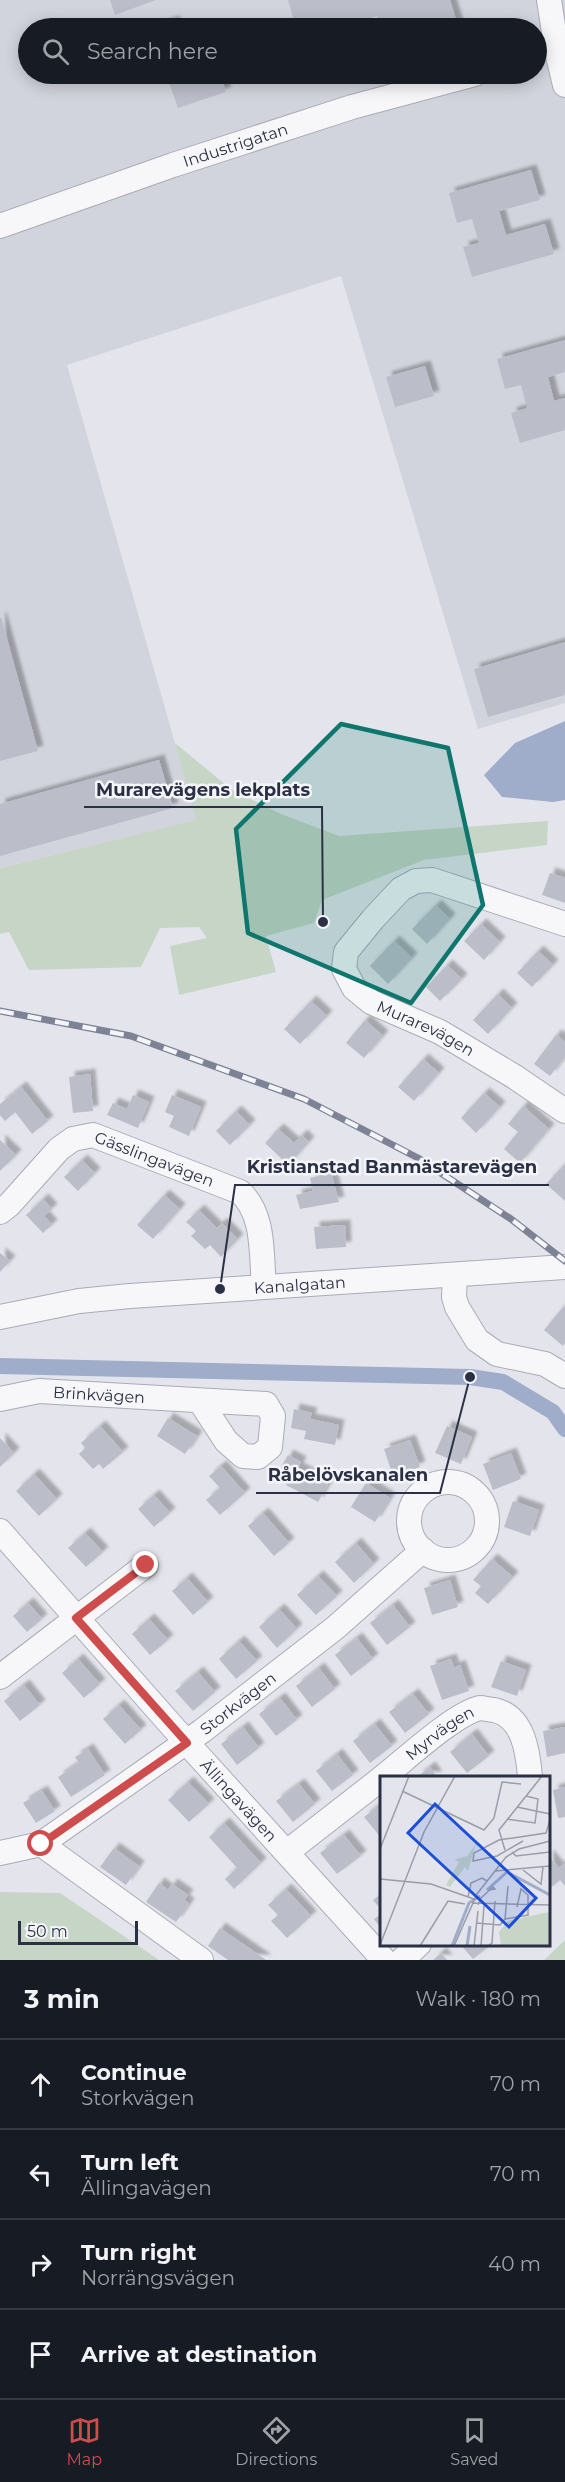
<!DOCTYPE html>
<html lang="en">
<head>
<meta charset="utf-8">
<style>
	body { margin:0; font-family:Montserrat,sans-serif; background:#20242c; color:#f1f3f6 }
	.scale { position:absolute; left:18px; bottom:15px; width:120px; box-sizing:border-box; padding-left:6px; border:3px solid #2b3044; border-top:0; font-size:16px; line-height:21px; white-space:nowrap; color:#2b3044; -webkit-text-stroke:4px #f4f5f9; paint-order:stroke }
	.stop { position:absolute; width:18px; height:18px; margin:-14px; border:4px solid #ce4c4b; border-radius:50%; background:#fff }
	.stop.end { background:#ce4c4b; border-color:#fff; box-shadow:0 2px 6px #0008 }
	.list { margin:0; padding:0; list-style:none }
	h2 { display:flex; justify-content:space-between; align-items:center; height:78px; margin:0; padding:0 24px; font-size:26px }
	h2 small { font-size:20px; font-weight:400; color:#9ea1a6 }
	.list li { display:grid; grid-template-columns:39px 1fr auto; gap:18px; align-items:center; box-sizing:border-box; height:90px; padding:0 24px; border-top:2px solid #363941 }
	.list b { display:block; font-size:22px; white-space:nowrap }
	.list p { margin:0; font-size:20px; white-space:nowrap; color:#9ea1a6 }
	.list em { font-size:20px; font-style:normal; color:#9ea1a6 }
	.icon { flex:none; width:33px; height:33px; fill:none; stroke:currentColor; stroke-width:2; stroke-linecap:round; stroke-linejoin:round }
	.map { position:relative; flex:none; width:565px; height:1960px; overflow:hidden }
	.search { position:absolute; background:#171b24; box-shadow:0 3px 15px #0003; left:18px; right:18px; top:18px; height:66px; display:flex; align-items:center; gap:15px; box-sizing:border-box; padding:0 21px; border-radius:33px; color:#9ea1a6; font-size:22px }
	.sheet { height:438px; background:#171b24 }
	nav { display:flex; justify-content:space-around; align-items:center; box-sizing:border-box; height:84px; border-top:2px solid #363941; background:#171b24; font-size:16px; color:#9ea1a6 }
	nav a { display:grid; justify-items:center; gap:3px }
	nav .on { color:#ce4c4b }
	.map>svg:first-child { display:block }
</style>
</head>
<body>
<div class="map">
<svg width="565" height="1960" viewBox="0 0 565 1960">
	<defs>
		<filter id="shadow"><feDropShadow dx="5.5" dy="-5.5" stdDeviation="1.5" flood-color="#0004"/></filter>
	</defs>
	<rect width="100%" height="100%" fill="#e4e5ec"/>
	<path fill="#d2d4dd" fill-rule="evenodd" d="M0,0H565V703L478,729L341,276L67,365L197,820L0,868ZM28,28H536V74H28Z"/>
	<path fill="#c6d5c5" d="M175,743L232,790L281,814L339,836L548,821L547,845L424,860L322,900L314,923L266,936L276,972L179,995L170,946L207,938L199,927L160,928L141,967L29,970L9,932L0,934V868L196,820Z
		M0,1892L60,1893L159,1960H0Z
		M565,1940V1960H544Z"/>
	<path fill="#9fadcb" d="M565,721V800L553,802L502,797L484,775L515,743Z"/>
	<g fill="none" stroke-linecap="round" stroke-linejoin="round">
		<path stroke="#9fadcb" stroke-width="16" d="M0,1366L470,1377L503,1382L553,1412L565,1429"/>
	</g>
	<path fill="#bbbec9" filter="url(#shadow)" d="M110,0H156L115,15Z
		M288,0H450L458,26L451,28H381L377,16L351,24L352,28H296Z
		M174,21L176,28H155Z
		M166,74H220L226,92L178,108Z
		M531,170L540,200L499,211L506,235L545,224L554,254L472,277L463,247L479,243L472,219L457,223L449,193Z
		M565,340V372L548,377L554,401L565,398V430L520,443L511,413L527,408L521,385L505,389L497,359Z
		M425,366L434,396L395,407L386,377Z
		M1,617L38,751L0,761V618Z
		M565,642V695L488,717L474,669Z
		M159,760L173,808L0,856V804Z
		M550,873L565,878V903L542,895Z
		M436,905L450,919L427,944L412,929Z
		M481,924L500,942L484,960L464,941Z
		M394,941L412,958L388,984L370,966Z
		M538,951L553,965L532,987L517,973Z
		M447,965L462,979L440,1001L426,987Z
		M498,994L512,1008L488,1034L473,1020Z
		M311,1001L327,1016L300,1044L284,1029Z
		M365,1020L383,1036L364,1058L346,1043Z
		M556,1035L565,1042V1057L550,1076L534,1064Z
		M423,1059L439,1073L414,1101L398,1087Z
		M90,1074L93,1111L73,1113L69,1077Z
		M21,1087L48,1121L32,1134L15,1112L5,1121L0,1115V1104Z
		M484,1093L500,1107L476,1133L461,1118Z
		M133,1095L149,1102L138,1128L107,1115L113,1103L127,1109Z
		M172,1095L201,1107L189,1136L169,1127L174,1116L165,1112Z
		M523,1106L549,1129L520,1163L504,1149L518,1132L508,1124Z
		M236,1111L250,1125L230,1145L216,1131Z
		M278,1129L294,1143L302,1135L309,1142L288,1165L265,1143Z
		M0,1140L16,1155L0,1171Z
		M82,1160L95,1173L78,1191L64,1177Z
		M565,1167V1201L546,1184L561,1168L562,1170Z
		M331,1173L339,1202L300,1209L296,1195L313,1191L310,1178Z
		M164,1195L180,1209L153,1239L137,1225Z
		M43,1199L52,1209L44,1216L52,1225L43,1233L26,1215Z
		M199,1210L217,1228L222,1223L238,1239L221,1257L210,1245L205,1249L191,1236L196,1231L186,1222Z
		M345,1225L346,1247L316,1249L314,1227Z
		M0,1253L10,1261L0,1272Z
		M563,1307L565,1309V1343L563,1346L544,1330Z
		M294,1409L312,1413L310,1419L339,1425L335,1445L304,1439L306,1431L291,1428Z
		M168,1418L197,1436L185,1454L157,1436Z
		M100,1426L123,1452L103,1469L99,1464L93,1469L79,1454L85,1448L81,1443Z
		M447,1426L472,1437L461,1464L435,1453Z
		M0,1438L14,1453L0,1467Z
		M410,1440L420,1467L393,1476L384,1449Z
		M511,1453L521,1479L493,1490L483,1464Z
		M288,1455L301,1462L298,1468L328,1484L318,1502L286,1485L290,1477L279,1471Z
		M221,1466L245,1493L220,1515L206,1500L220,1488L209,1476Z
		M34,1474L57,1499L39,1516L16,1491Z
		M366,1483L390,1498L375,1522L351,1507Z
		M154,1495L170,1513L154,1527L138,1509Z
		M513,1501L539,1510L530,1536L504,1527Z
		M263,1513L289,1543L274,1556L248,1526Z
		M85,1533L103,1552L86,1567L68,1548Z
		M356,1543L374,1564L354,1583L335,1562Z
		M492,1559L513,1577L488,1604L475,1593L481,1586L473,1580Z
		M318,1576L337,1596L316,1615L297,1595Z
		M187,1578L208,1602L193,1615L172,1591Z
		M450,1580L458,1607L432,1615L424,1588Z
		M28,1603L42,1619L27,1632L13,1616Z
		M393,1605L410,1627L387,1645L370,1623Z
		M279,1609L297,1629L277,1648L259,1627Z
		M149,1619L168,1640L150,1655L132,1634Z
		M357,1638L373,1659L351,1676L335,1655Z
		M239,1641L257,1661L236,1679L219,1659Z
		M78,1659L100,1684L84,1698L62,1673Z
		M451,1659L454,1668L460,1665L469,1691L442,1700L430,1666Z
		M501,1661L526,1670L517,1696L491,1687Z
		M319,1668L335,1689L312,1707L296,1686Z
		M198,1672L215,1692L193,1711L175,1691Z
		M24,1685L40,1705L20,1721L4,1701Z
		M413,1694L429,1714L405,1733L389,1712Z
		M280,1698L297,1720L276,1736L259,1714Z
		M119,1705L141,1730L125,1744L103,1719Z
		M375,1724L392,1746L370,1763L353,1741Z
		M243,1727L259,1748L237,1765L221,1744Z
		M565,1727V1753L547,1757L543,1731Z
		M472,1734L489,1756L467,1773L450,1752Z
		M88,1749L105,1775L71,1797L58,1777L79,1763L75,1757Z
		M337,1754L353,1775L332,1791L316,1771Z
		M430,1767L437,1777H417Z
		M188,1782L209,1804L189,1822L168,1800Z
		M299,1784L315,1804L293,1822L276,1801Z
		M565,1787V1817L558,1818L553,1790Z
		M42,1791L55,1811L36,1823L23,1803Z
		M382,1803V1839L364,1817Z
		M224,1823L261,1863L234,1889L225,1879L237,1868L209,1837Z
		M344,1835L361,1856L337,1874L320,1853Z
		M114,1848L139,1866L126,1885L100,1867Z
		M548,1855L559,1868L565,1863V1886L560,1880L548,1890Z
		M159,1883L168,1890L172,1884L188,1895L184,1900L189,1904L176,1922L146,1902Z
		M286,1889L311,1916L287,1938L271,1921L278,1915L268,1905Z
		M382,1893V1911L373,1900Z
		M382,1913V1930L374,1919Z
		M220,1928L266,1960H228L208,1946Z
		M460,1944H492L473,1959Z
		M441,1953L447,1960H433Z"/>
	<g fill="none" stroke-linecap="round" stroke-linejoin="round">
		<defs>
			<g id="minor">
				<path d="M549,0L557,52L565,85"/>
				<path id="s1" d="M0,226L173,165L352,107L475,74"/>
				<path id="s2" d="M565,924L432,880L416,881L401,889L373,919L346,952L344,969L354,988L371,1002L440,1032L515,1077L565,1111"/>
				<path id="s3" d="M0,1212L9,1205L59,1149L73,1139L93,1135L240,1192C265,1214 261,1255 264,1287"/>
				<path d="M455,1275L454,1297L457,1307L477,1340L497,1354L545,1364L565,1376"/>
				<path id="s4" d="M0,1317L79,1301L130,1296L565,1267"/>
				<path id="s5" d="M0,1399L39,1391L266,1404L273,1416L270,1447L258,1457L243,1456L226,1441L200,1401"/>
				<circle cx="448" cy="1521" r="39"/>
				<path id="s6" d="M0,1531L187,1743L384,1960"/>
				<path d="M0,1677L146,1565"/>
				<path id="s7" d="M383,1777C406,1759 454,1714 480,1708C484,1708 490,1710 494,1710C523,1716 528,1751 530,1777"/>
				<path id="s8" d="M41,1844L202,1731L335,1628L423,1550"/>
				<path d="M287,1852L382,1778"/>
				<path d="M0,1853L41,1844L201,1960"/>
				<path d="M402,1960L419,1944"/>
			</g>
		</defs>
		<use href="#minor" stroke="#a9abb6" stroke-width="26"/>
		<use href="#minor" stroke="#f7f7fa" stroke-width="24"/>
		<defs>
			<path id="rail" d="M0,1011L131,1036L304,1099L418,1158L511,1219L565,1261"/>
		</defs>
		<use href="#rail" stroke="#7d8295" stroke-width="7"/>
		<use href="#rail" stroke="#f4f5f9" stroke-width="4.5" stroke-dasharray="14" stroke-linecap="butt"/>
	</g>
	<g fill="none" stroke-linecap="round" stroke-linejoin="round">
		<path stroke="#ce4c4b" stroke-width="8" d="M41,1844L187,1743L76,1618L146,1565"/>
	</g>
	<path fill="#0f766e" fill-opacity="0.2" stroke="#0f766e" stroke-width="4.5" stroke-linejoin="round" d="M341,724L448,748L483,905L411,1003L248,933L236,829Z"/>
	<g text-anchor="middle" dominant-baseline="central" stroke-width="5" stroke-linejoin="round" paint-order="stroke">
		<g font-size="16" fill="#2b3044" stroke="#f4f5f9">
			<text stroke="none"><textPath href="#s1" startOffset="249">Industrigatan</textPath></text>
			<text stroke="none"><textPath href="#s2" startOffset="378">Murarevägen</textPath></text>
			<text stroke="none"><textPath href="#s3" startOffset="190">Gässlingavägen</textPath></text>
			<text stroke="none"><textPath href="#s4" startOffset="302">Kanalgatan</textPath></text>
			<text stroke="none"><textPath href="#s5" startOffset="100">Brinkvägen</textPath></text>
			<text stroke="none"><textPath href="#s8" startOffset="242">Storkvägen</textPath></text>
			<text stroke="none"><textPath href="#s7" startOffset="72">Myrvägen</textPath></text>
			<text stroke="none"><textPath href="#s6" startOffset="360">Ällingavägen</textPath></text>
		</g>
	</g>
	<g transform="translate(380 1776)">
		<rect width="170" height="170" fill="#e4e5ec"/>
		<path d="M96,68L88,95L85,91L70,111L66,109L79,86L74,84L87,80ZM169,136V169H121L119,156L128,145Z" fill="#c6d5c5"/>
		<path fill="none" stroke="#9fadcb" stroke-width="3" d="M107,114L127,96L170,119M72,170L89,127L100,120M87,170L90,150"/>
		<path fill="none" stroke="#9a9da9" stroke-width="1.5" d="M22,15L104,54L114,42L122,6L141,8M137,31L170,38M127,43L155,47L158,23L146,20M143,65L117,80L93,85L94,77L119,64L166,57L170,44M0,73L29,0M125,74L119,54L162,0M132,76L136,80L170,76M143,94L161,108L163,91M115,95L170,90M0,103L51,108L94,123M88,121L91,107L102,102L107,105M92,127L170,129M98,129L101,122L113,111L115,113L109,114M125,143L128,110M96,147L120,149L125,143L148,139V119L141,113L137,131M0,169L44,56L75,0M40,170L68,125L85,128M74,170L97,118L126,81L139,73L170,65M94,170L98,135M101,170L104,130M108,170L112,167L115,125"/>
		<path fill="#1d4ed8" fill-opacity="0.15" stroke="#1d4ed8" stroke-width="3" d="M55,28L156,122L129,151L28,57Z"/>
		<rect width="170" height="170" fill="none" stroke="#2b3044" stroke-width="3"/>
	</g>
	<path fill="none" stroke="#2b3044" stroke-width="2" d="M323 922L322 807H84M220 1289L235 1185H549M470 1377L440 1493H256"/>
	<g fill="#2b3044" stroke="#f4f5f9" stroke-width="2">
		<circle cx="323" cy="922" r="6"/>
		<circle cx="220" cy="1289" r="6"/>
		<circle cx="470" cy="1377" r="6"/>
	</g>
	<g font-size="18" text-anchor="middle" font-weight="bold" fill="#2b3044" stroke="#f4f5f9" stroke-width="5" stroke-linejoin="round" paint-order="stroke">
		<text x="203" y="796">Murarevägens lekplats</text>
		<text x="392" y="1173">Kristianstad Banmästarevägen</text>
		<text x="348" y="1481">Råbelövskanalen</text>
	</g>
</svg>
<div class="scale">50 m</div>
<div class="stop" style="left:41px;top:1844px"></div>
<div class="stop end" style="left:146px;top:1565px"></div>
<div class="search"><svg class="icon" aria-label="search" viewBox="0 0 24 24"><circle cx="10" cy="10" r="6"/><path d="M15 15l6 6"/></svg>Search here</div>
</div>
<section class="sheet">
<h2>3 min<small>Walk · 180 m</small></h2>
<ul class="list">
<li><svg class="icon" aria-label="ahead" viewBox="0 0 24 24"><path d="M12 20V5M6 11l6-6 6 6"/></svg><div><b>Continue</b><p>Storkvägen</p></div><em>70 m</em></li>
<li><svg class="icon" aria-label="left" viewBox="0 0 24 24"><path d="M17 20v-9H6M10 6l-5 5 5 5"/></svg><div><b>Turn left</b><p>Ällingavägen</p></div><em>70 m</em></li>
<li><svg class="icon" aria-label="right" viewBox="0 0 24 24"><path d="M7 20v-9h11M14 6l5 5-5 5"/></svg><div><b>Turn right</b><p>Norrängsvägen</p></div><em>40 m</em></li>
<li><svg class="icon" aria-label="arrive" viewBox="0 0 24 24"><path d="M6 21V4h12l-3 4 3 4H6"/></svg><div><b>Arrive at destination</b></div></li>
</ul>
</section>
<nav>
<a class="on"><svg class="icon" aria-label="map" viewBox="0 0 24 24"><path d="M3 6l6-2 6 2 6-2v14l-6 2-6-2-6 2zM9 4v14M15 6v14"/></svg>Map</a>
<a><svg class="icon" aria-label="directions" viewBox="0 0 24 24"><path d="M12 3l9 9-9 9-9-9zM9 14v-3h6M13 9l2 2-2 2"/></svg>Directions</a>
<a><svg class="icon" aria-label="saved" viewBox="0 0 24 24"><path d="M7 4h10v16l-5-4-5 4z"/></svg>Saved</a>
</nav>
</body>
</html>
